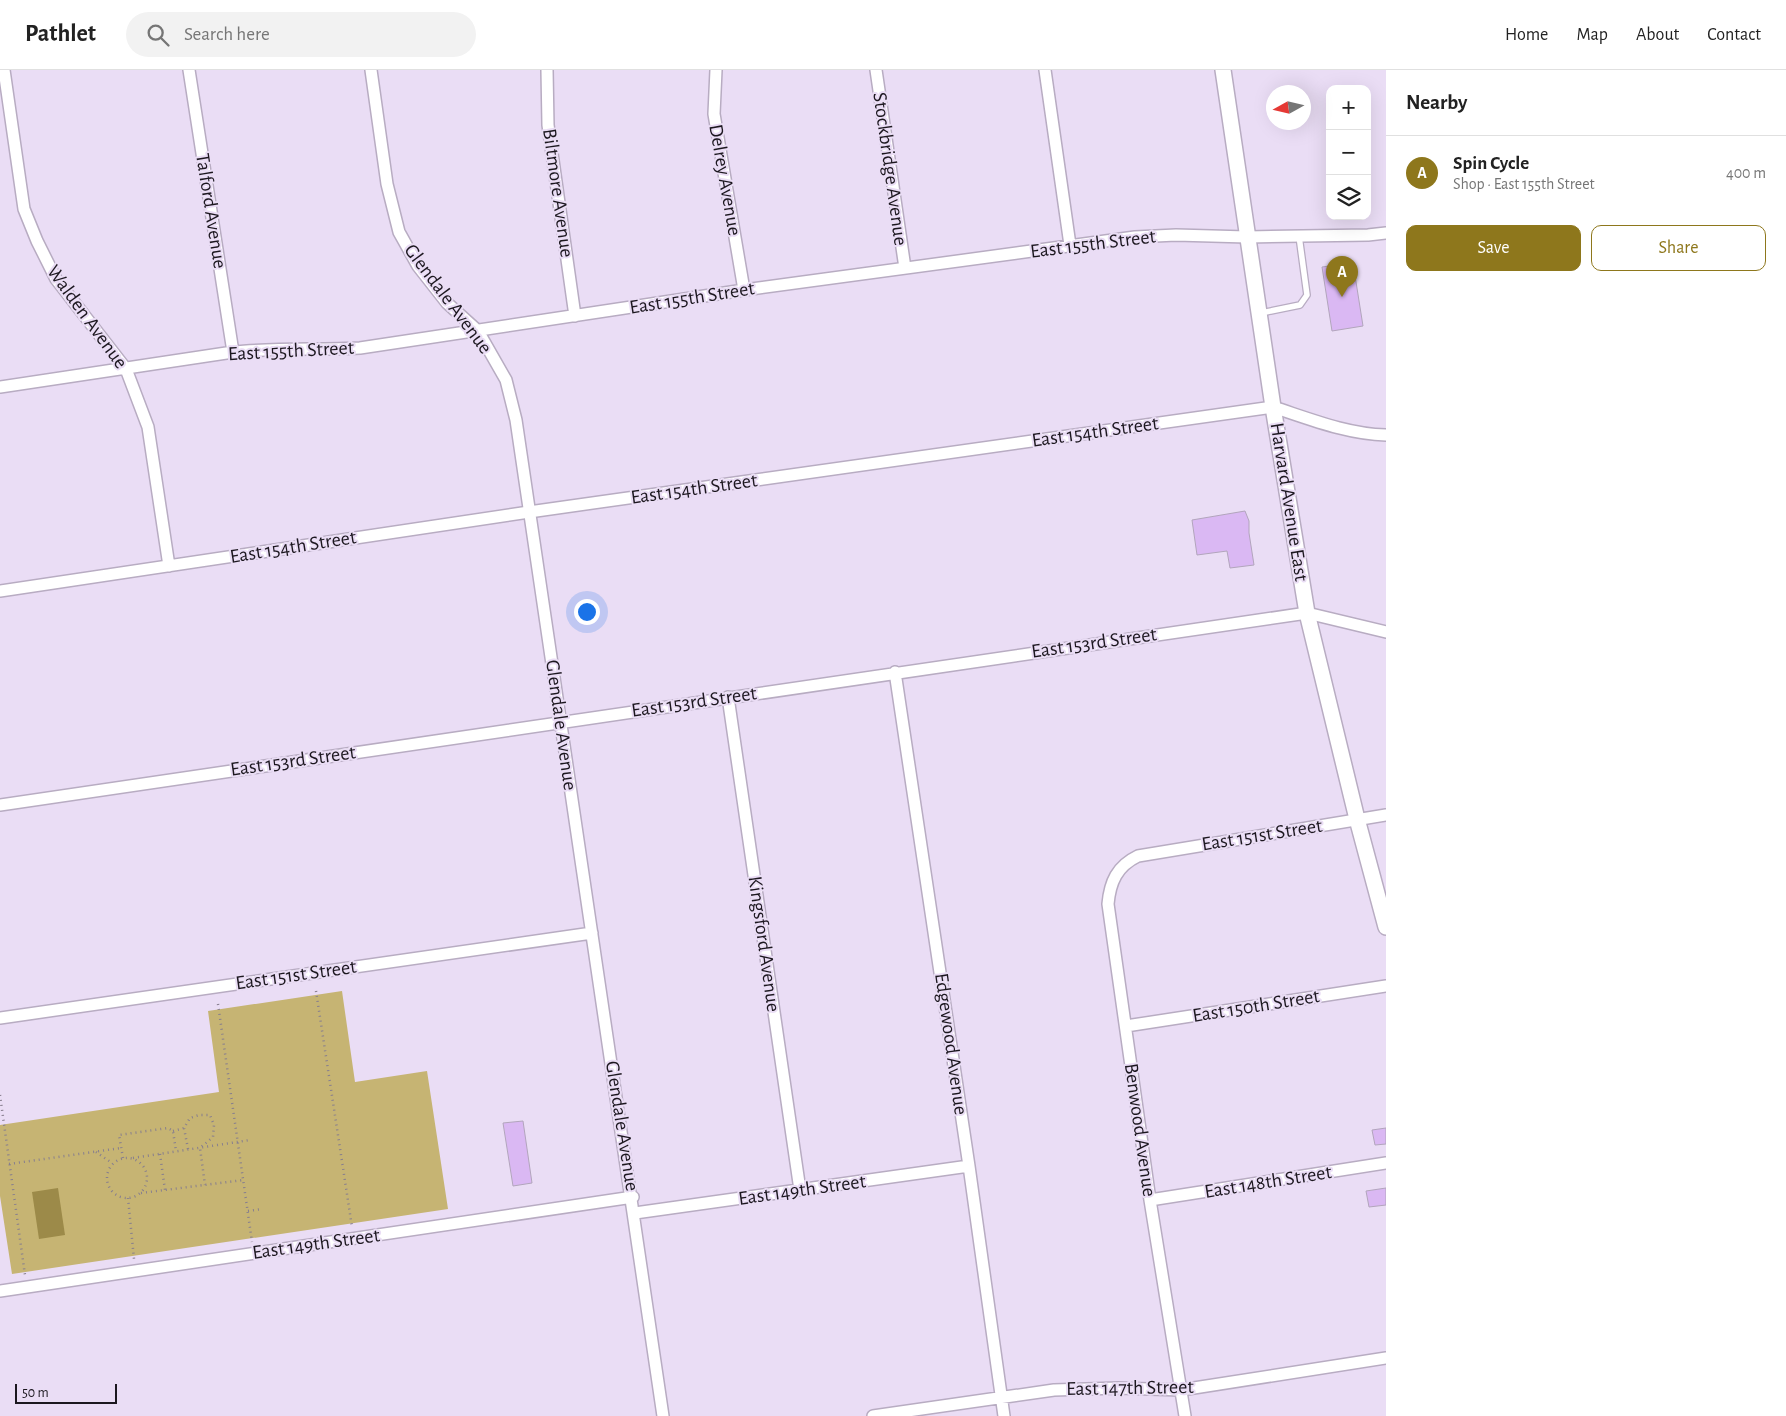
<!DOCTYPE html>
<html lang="en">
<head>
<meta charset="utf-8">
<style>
	body { margin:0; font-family:"Alegreya Sans",sans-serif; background:#f2f2f2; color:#222 }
	.controls { position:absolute; right:15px; top:15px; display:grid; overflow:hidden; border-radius:10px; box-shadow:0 5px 20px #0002 }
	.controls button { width:45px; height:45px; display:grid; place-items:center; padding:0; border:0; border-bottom:1px solid #e0e0e0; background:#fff; color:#222; font:25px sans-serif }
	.compass { position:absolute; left:1266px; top:15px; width:45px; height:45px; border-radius:50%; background:#fff; box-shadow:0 5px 20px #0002; rotate:262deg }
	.scale { position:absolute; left:15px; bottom:12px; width:102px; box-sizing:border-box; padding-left:5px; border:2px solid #1c171f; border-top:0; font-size:14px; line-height:18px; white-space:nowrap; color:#1c171f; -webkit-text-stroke:4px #eaddf5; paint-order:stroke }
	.you { position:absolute; left:586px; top:541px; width:18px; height:18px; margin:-12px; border:4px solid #fff; border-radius:50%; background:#1a73e8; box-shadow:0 0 0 8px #1a73e833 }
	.badge { display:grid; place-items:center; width:32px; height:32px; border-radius:50%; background:#8e771c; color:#fff; font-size:16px; font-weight:700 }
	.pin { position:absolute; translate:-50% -41px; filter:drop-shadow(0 1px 2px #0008) }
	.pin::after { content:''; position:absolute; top:26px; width:18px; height:15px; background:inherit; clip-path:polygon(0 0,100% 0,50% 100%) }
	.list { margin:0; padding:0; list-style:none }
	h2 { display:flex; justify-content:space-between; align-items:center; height:65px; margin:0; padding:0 20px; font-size:21px }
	h2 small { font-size:16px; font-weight:400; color:#767676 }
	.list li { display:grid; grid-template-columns:32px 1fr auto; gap:15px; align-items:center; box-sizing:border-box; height:75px; padding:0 20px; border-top:1px solid #e0e0e0 }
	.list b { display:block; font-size:19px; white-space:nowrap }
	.list p { margin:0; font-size:16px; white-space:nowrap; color:#767676 }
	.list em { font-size:16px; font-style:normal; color:#767676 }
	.actions { display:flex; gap:10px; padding:15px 20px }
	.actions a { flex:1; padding:11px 0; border:1px solid #8e771c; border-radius:10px; text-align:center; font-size:18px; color:#8e771c }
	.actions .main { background:#8e771c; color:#fff }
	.icon { flex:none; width:28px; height:28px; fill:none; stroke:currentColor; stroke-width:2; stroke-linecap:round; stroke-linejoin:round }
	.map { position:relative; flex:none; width:1386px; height:1346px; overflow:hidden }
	header { display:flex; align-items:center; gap:30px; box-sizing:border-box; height:70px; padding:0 25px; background:#fff; border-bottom:1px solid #e0e0e0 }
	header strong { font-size:24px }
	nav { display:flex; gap:28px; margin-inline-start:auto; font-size:18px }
	.search { width:350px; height:45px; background:#f2f2f2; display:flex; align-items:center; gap:12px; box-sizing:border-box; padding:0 18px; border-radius:28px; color:#767676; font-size:19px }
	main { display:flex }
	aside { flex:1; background:#fff }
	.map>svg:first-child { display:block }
</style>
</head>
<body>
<header>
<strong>Pathlet</strong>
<div class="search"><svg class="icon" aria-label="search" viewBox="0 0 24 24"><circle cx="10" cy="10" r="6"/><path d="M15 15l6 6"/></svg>Search here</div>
<nav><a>Home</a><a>Map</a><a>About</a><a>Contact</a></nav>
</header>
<main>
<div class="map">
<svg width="1386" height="1346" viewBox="0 0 1386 1346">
	<rect width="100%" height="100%" fill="#eaddf5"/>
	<path fill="#c6b473" d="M342,921L355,1012L427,1001L448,1139L12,1204L0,1126V1055L219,1022L208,941Z"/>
	<path fill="#9c8a49" d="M58,1118L65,1165L39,1169L32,1122Z"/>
	<path fill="#dab8f3" stroke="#b2a5bc" d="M1353,193L1363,256L1332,261L1322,197Z
		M1245,441L1249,451V463L1254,495L1230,498L1227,481L1197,485L1192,450Z
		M523,1051L532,1113L513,1116L503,1053Z
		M1386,1058V1074L1375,1075L1372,1060Z
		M1386,1118V1135L1369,1137L1366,1121Z"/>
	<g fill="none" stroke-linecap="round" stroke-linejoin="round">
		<defs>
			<path id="service" d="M1261,243L1300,235L1307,225L1299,166"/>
			<path id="minor" d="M4,0L24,139L37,171L56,209L126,299L148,357L169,496
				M189,0L233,282
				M371,0L387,114L399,162L418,196L447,233L478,261L506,310L516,350C562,683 617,1014 663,1346
				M547,0L548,55L575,246
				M716,0L714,44L744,220
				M876,0L905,198
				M1045,0L1070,175
				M0,317L233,282C275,278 317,280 360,278L744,220L1135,167L1176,165L1247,167L1368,165L1386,163
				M0,521L529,442L1273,337C1310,349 1347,364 1386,365
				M895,602L969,1096L1004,1346
				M728,627L800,1120
				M0,735L1307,543L1386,562
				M0,948L592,863
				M1126,956L1386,916
				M1150,1130L1386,1093
				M635,1143L969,1096
				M0,1221L633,1127
				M873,1346L1054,1320L1118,1318L1181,1320L1386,1288
				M1185,1346L1150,1130L1108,834C1110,812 1117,796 1138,786L1386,745"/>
			<path id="secondary" d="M1223,0L1273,337L1307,543L1357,749L1386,857"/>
		</defs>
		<use href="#service" stroke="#b8acc2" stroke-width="8"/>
		<use href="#minor" stroke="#b8acc2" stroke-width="14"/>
		<use href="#secondary" stroke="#b8acc2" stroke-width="18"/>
		<path stroke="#877e8e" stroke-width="2.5" stroke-dasharray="1 4" stroke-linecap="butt" d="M316,921L352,1157
			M218,934L252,1172
			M0,1025L25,1205
			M173,1061L184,1058
			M188,1079L184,1058L190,1048L199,1045H210L214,1055L213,1067L200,1078L205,1115
			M96,1082L112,1093
			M160,1084L165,1120
			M107 1108a20 20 0 1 1 40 0a20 20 0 1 1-40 0Z
			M123,1088L119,1065L168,1058L173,1061L176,1081
			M133,1088L250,1070
			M9,1094L121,1078
			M141,1123L244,1110
			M128,1128L134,1189
			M248,1141L262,1139"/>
		<use href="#service" stroke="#fff" stroke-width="5.5"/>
		<use href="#minor" stroke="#fff" stroke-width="11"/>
		<use href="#secondary" stroke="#fff" stroke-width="15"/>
	</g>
	<g text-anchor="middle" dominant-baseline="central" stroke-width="4" stroke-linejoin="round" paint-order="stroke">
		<g font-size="20" fill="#1c171f" stroke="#eaddf5">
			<text transform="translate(890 99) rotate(82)">Stockbridge Avenue</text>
			<text transform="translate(725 110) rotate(80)">Delrey Avenue</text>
			<text transform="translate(558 123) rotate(82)">Biltmore Avenue</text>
			<text transform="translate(211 141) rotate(81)">Talford Avenue</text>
			<text transform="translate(1093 174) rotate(-7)">East 155th Street</text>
			<text transform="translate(692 228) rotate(-9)">East 155th Street</text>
			<text transform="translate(448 229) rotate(53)">Glendale Avenue</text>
			<text transform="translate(87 247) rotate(54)">Walden Avenue</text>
			<text transform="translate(291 281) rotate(-3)">East 155th Street</text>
			<text transform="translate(1095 362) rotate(-8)">East 154th Street</text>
			<text transform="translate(694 419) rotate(-8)">East 154th Street</text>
			<text transform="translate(1289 432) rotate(81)">Harvard Avenue East</text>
			<text transform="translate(293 477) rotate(-9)">East 154th Street</text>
			<text transform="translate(1094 573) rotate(-8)">East 153rd Street</text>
			<text transform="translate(694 632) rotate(-8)">East 153rd Street</text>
			<text transform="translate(561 655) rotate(82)">Glendale Avenue</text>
			<text transform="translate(293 691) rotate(-8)">East 153rd Street</text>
			<text transform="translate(1262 765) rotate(-9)">East 151st Street</text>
			<text transform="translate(764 874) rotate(82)">Kingsford Avenue</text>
			<text transform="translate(296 905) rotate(-8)">East 151st Street</text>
			<text transform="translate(1256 936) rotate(-9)">East 150th Street</text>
			<text transform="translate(951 974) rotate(82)">Edgewood Avenue</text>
			<text transform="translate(622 1056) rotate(81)">Glendale Avenue</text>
			<text transform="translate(1140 1060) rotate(82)">Benwood Avenue</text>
			<text transform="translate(1268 1112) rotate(-9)">East 148th Street</text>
			<text transform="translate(802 1120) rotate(-8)">East 149th Street</text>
			<text transform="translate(316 1174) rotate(-8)">East 149th Street</text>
			<text transform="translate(1130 1318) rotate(-1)">East 147th Street</text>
		</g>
	</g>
</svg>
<div class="controls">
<button>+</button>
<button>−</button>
<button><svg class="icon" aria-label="layers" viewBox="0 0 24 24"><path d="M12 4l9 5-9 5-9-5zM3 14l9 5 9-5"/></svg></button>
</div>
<svg class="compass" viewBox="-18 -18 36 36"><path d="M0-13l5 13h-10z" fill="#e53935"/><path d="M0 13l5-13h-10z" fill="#767676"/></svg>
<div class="scale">50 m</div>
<div class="you"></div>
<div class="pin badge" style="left:1342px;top:227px">A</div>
</div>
<aside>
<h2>Nearby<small></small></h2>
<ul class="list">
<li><span class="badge">A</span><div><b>Spin Cycle</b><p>Shop · East 155th Street</p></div><em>400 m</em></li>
</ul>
<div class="actions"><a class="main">Save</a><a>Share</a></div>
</aside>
</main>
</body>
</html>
